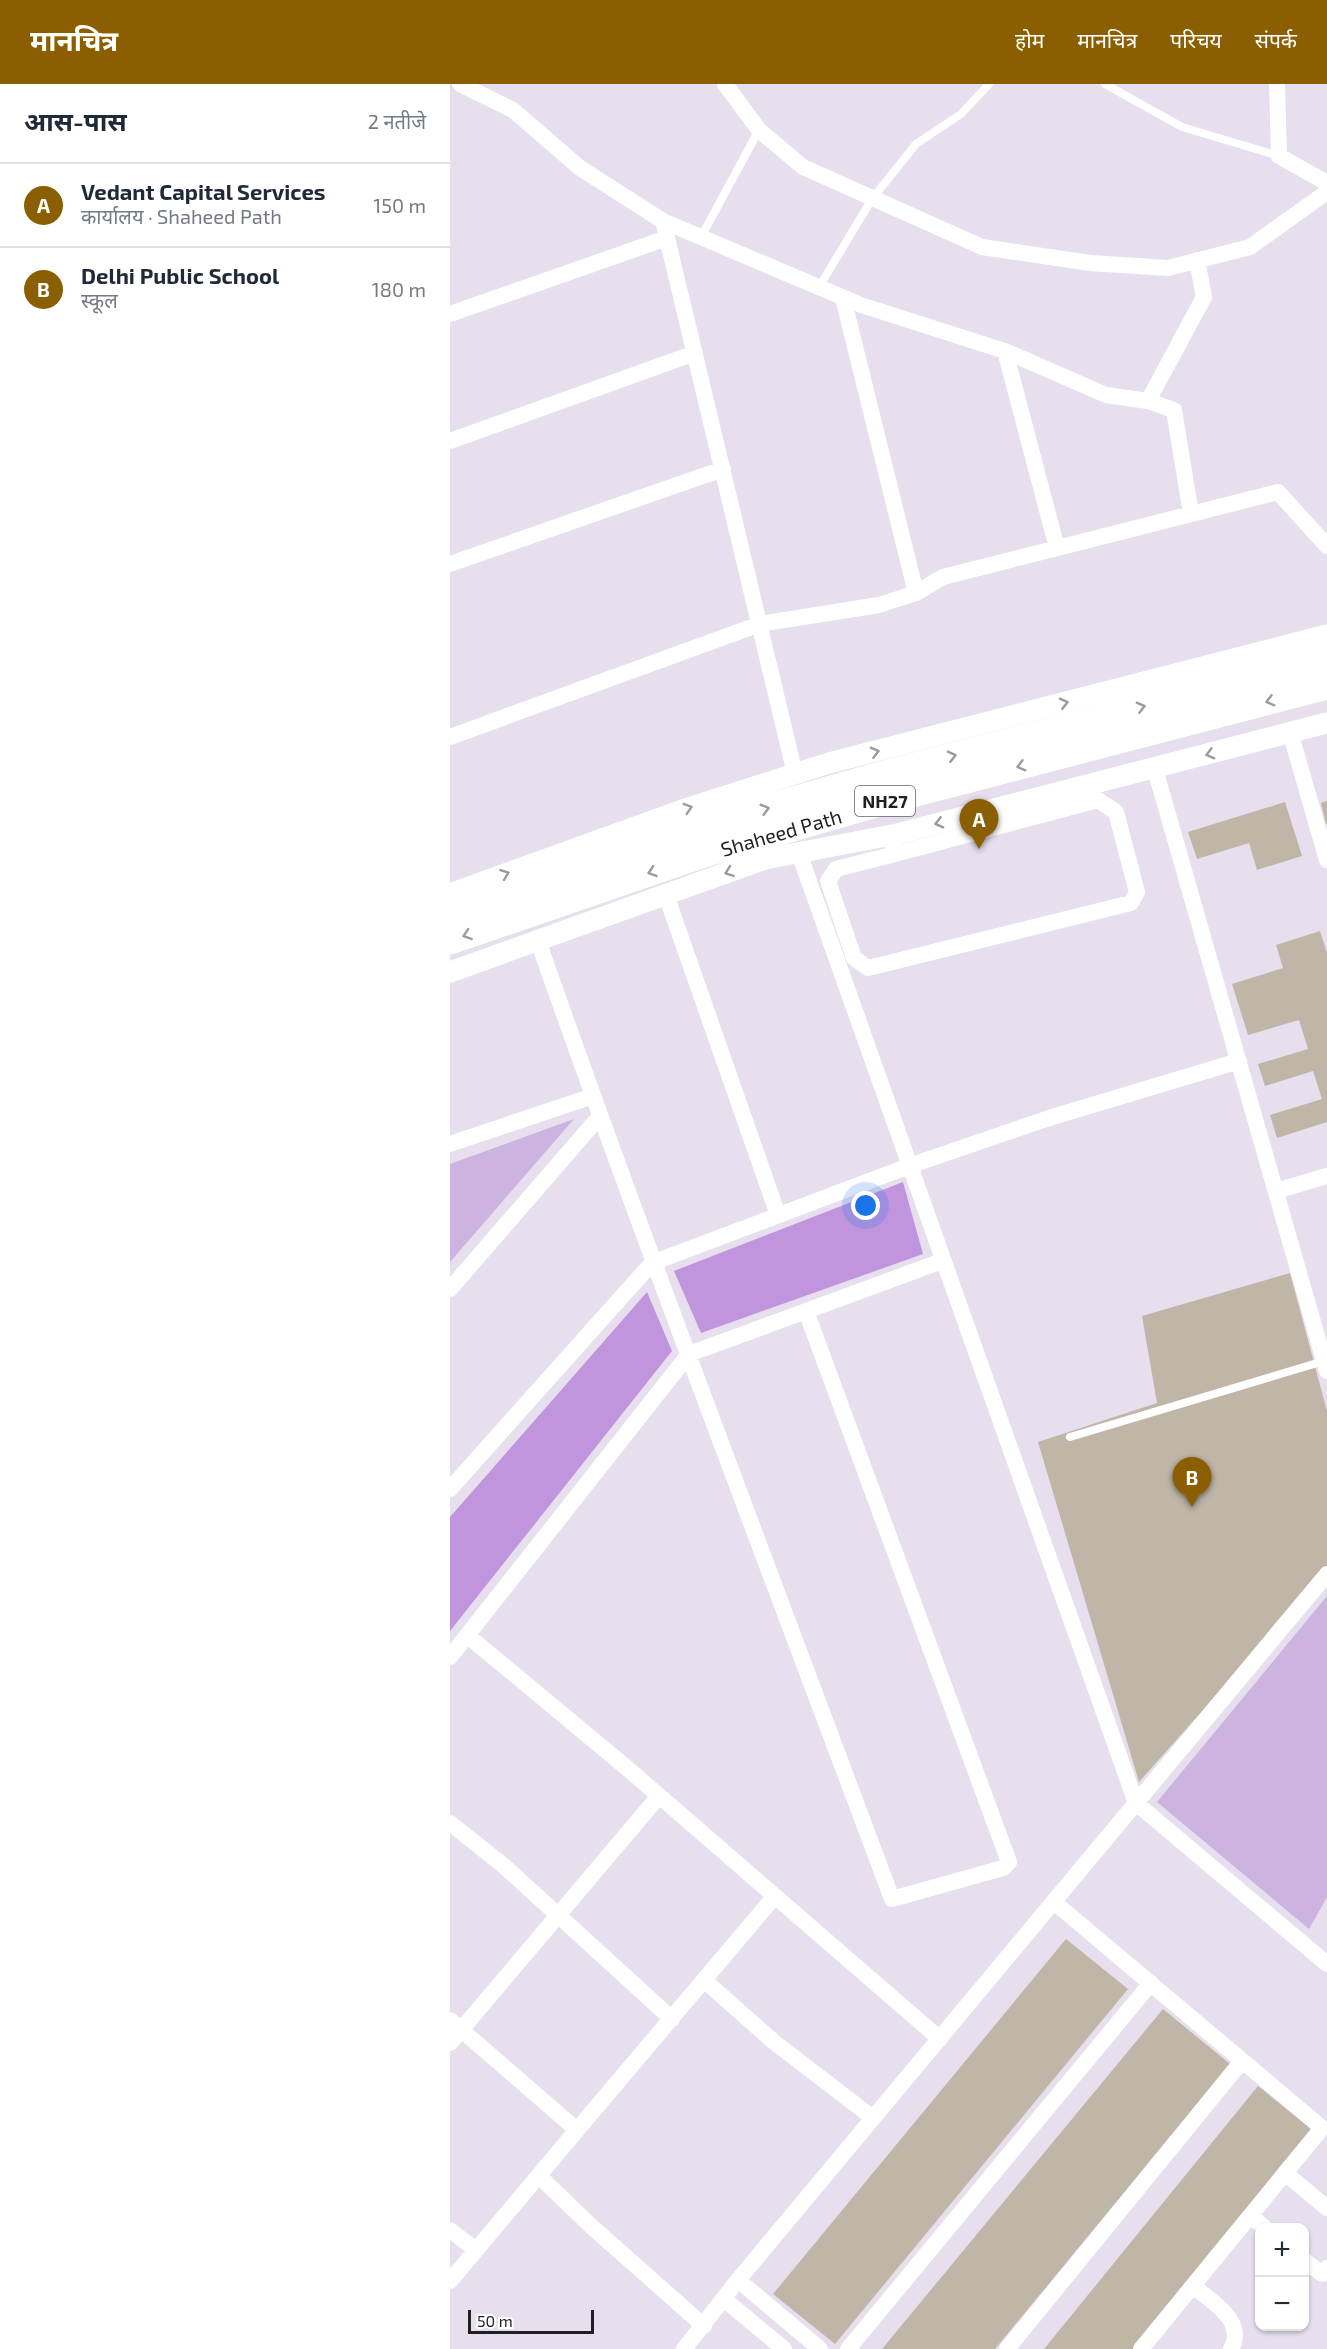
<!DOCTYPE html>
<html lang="hi">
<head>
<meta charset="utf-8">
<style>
	body { margin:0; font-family:"Exo 2","Noto Sans Devanagari",sans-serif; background:#f2f2f3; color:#1f2937 }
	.controls { position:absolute; right:18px; bottom:18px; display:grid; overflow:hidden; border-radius:12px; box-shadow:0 2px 4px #0004 }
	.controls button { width:54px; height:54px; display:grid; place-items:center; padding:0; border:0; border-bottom:2px solid #e0e1e3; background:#fff; color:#1f2937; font:30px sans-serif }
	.scale { position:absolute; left:18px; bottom:15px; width:126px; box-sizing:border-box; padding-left:6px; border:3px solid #211e24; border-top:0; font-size:16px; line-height:21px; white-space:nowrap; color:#211e24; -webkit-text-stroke:4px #fff; paint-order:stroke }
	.you { position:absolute; left:416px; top:1122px; width:21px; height:21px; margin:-15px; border:4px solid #fff; border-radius:50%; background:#1a73e8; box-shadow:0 0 0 9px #1a73e833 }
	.badge { display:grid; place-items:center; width:39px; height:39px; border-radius:50%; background:#8b5f01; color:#fff; font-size:20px; font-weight:700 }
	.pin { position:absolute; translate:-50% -50px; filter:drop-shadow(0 2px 3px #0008) }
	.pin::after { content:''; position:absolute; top:32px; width:21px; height:18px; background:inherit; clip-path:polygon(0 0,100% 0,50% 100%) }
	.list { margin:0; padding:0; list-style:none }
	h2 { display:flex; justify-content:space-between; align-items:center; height:78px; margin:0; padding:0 24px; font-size:26px }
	h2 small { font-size:20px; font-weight:400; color:#747a83 }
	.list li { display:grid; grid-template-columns:39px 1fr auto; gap:18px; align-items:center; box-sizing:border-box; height:84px; padding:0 24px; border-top:2px solid #e0e1e3 }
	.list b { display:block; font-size:22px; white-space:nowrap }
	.list p { margin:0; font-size:20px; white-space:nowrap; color:#747a83 }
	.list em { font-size:20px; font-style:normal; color:#747a83 }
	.map { position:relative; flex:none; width:877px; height:2265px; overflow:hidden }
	header { display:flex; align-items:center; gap:36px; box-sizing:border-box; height:84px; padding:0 30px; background:#8b5f01; color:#fff }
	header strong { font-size:28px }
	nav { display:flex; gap:33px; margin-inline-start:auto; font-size:21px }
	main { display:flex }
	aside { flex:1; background:#fff }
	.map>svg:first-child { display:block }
</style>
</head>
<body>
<header>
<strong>मानचित्र</strong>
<nav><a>होम</a><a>मानचित्र</a><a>परिचय</a><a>संपर्क</a></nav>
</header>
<main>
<aside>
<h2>आस-पास<small>2 नतीजे</small></h2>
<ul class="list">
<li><span class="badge">A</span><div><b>Vedant Capital Services</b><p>कार्यालय · Shaheed Path</p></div><em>150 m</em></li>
<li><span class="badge">B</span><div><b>Delhi Public School</b><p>स्कूल</p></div><em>180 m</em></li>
</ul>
</aside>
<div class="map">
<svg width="877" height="2265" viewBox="0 0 877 2265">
	<rect width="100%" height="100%" fill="#e7deee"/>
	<path fill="#cdb3e0" d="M124,1035L0,1178V1080Z
		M877,1512V1813L859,1845L707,1718Z"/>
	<path fill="#c095dd" d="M453,1098L473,1170L251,1249L224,1187Z
		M197,1208L222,1267L0,1547V1433Z"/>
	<path fill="#c0b6a7" d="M877,717V740H876L871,719Z
		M835,718L852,772L807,786L799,759L747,775L738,748Z
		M870,847L877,869V1038L827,1054L820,1031L872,1015L863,987L815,1002L808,980L858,965L849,936L798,951L782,900L833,884L826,861Z
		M840,1189L877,1327V1487L689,1698L588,1358L707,1319L692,1232Z
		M616,1855L678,1905L385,2260L323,2210Z
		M713,1925L780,1980L545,2265H432Z
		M808,2002L864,2047L687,2265H594Z"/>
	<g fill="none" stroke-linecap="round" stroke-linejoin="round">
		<path stroke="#fff" stroke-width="8" d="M655,0L732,43L829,72
			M251,153L309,46
			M369,203L422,115L466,60L511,30L539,0
			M620,1353L874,1277"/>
		<path stroke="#fff" stroke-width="16" d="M10,0L63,26L130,84L213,137L411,221L555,267L656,311L698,317L724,326L741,430
			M275,0L309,46L353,83L532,163L640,179L718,184L800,163L877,108
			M827,0L829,72L877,99
			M213,137L345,690
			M393,214L466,509
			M0,230L217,154
			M555,267L607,464
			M698,317L754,213L747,176
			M0,357L245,269
			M0,480L273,385
			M840,648L877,776
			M0,653L310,540L429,521L466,509L493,493L828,408L877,462
			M705,685L877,1287
			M440,751L445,770L386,785L378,797L404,874L418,884L681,819L687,808L666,728L648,716L445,770
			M349,769L686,1719L877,1880
			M216,811L328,1131
			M88,857C201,1178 323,1496 442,1815L553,1784L559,1778L356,1227
			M0,1060L143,1012
			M826,1107L877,1092
			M0,1205L150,1032
			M0,1405L202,1179L459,1082L599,1034L789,977
			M18,1552L177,1684L490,1955
			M0,1573L239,1270L492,1177
			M0,1739L54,1782L222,1935
			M604,1818L872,2044L691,2265
			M254,1896L324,1958L423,2034
			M0,1936L127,2046L325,1812
			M0,1959L209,1712
			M835,2089L877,2124
			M89,2092L141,2142L254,2242
			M801,2132L815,2144
			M0,2146L26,2166
			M854,2176L872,2190L877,2184
			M288,2196L370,2265
			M0,2197L127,2046
			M743,2202C761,2217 797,2237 781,2265
			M275,2216L334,2265
			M234,2265L288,2196L877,1490
			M398,2265L701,1899
			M557,2265L792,1977"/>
		<path stroke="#fff" stroke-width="21" d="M0,810L232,726L379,679L877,551
			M0,888L315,775L447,750L877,639"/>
		<path stroke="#fff" stroke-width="27" d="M0,829L288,732L441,688L877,575
			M0,857L257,769L443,715L877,602"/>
	</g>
	<defs><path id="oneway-chevron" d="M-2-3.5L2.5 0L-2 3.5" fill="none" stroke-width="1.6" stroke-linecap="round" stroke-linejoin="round" transform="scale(1.5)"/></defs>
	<g stroke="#9b9a9c">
		<use href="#oneway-chevron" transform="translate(820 617) rotate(165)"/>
		<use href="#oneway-chevron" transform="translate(614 619) rotate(-14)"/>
		<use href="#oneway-chevron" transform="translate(691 623) rotate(-14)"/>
		<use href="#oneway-chevron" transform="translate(425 668) rotate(-14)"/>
		<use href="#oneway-chevron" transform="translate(760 670) rotate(165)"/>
		<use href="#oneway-chevron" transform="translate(502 672) rotate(-14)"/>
		<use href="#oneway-chevron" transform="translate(571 682) rotate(165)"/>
		<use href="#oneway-chevron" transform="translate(238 724) rotate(-18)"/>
		<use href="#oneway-chevron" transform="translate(315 725) rotate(-16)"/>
		<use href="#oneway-chevron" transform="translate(489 739) rotate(166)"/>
		<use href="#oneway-chevron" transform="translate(202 788) rotate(161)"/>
		<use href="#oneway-chevron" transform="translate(279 788) rotate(160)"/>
		<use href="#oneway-chevron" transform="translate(55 790) rotate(-20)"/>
		<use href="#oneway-chevron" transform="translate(17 851) rotate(161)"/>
	</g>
	<g text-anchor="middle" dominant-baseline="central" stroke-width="4.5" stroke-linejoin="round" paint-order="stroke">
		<rect fill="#fff" stroke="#646266" stroke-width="1.5" x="405" y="702" width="60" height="30" rx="4.5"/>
		<g font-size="18" font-weight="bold" fill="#211e24">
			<text x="435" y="717">NH27</text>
		</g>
		<g font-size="20" fill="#211e24" stroke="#fff">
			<text transform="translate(331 748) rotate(-16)">Shaheed Path</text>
		</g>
	</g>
</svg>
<div class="controls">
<button>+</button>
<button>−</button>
</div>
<div class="scale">50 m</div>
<div class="you"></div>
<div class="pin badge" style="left:529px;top:765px">A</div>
<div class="pin badge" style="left:742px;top:1423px">B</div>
</div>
</main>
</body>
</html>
